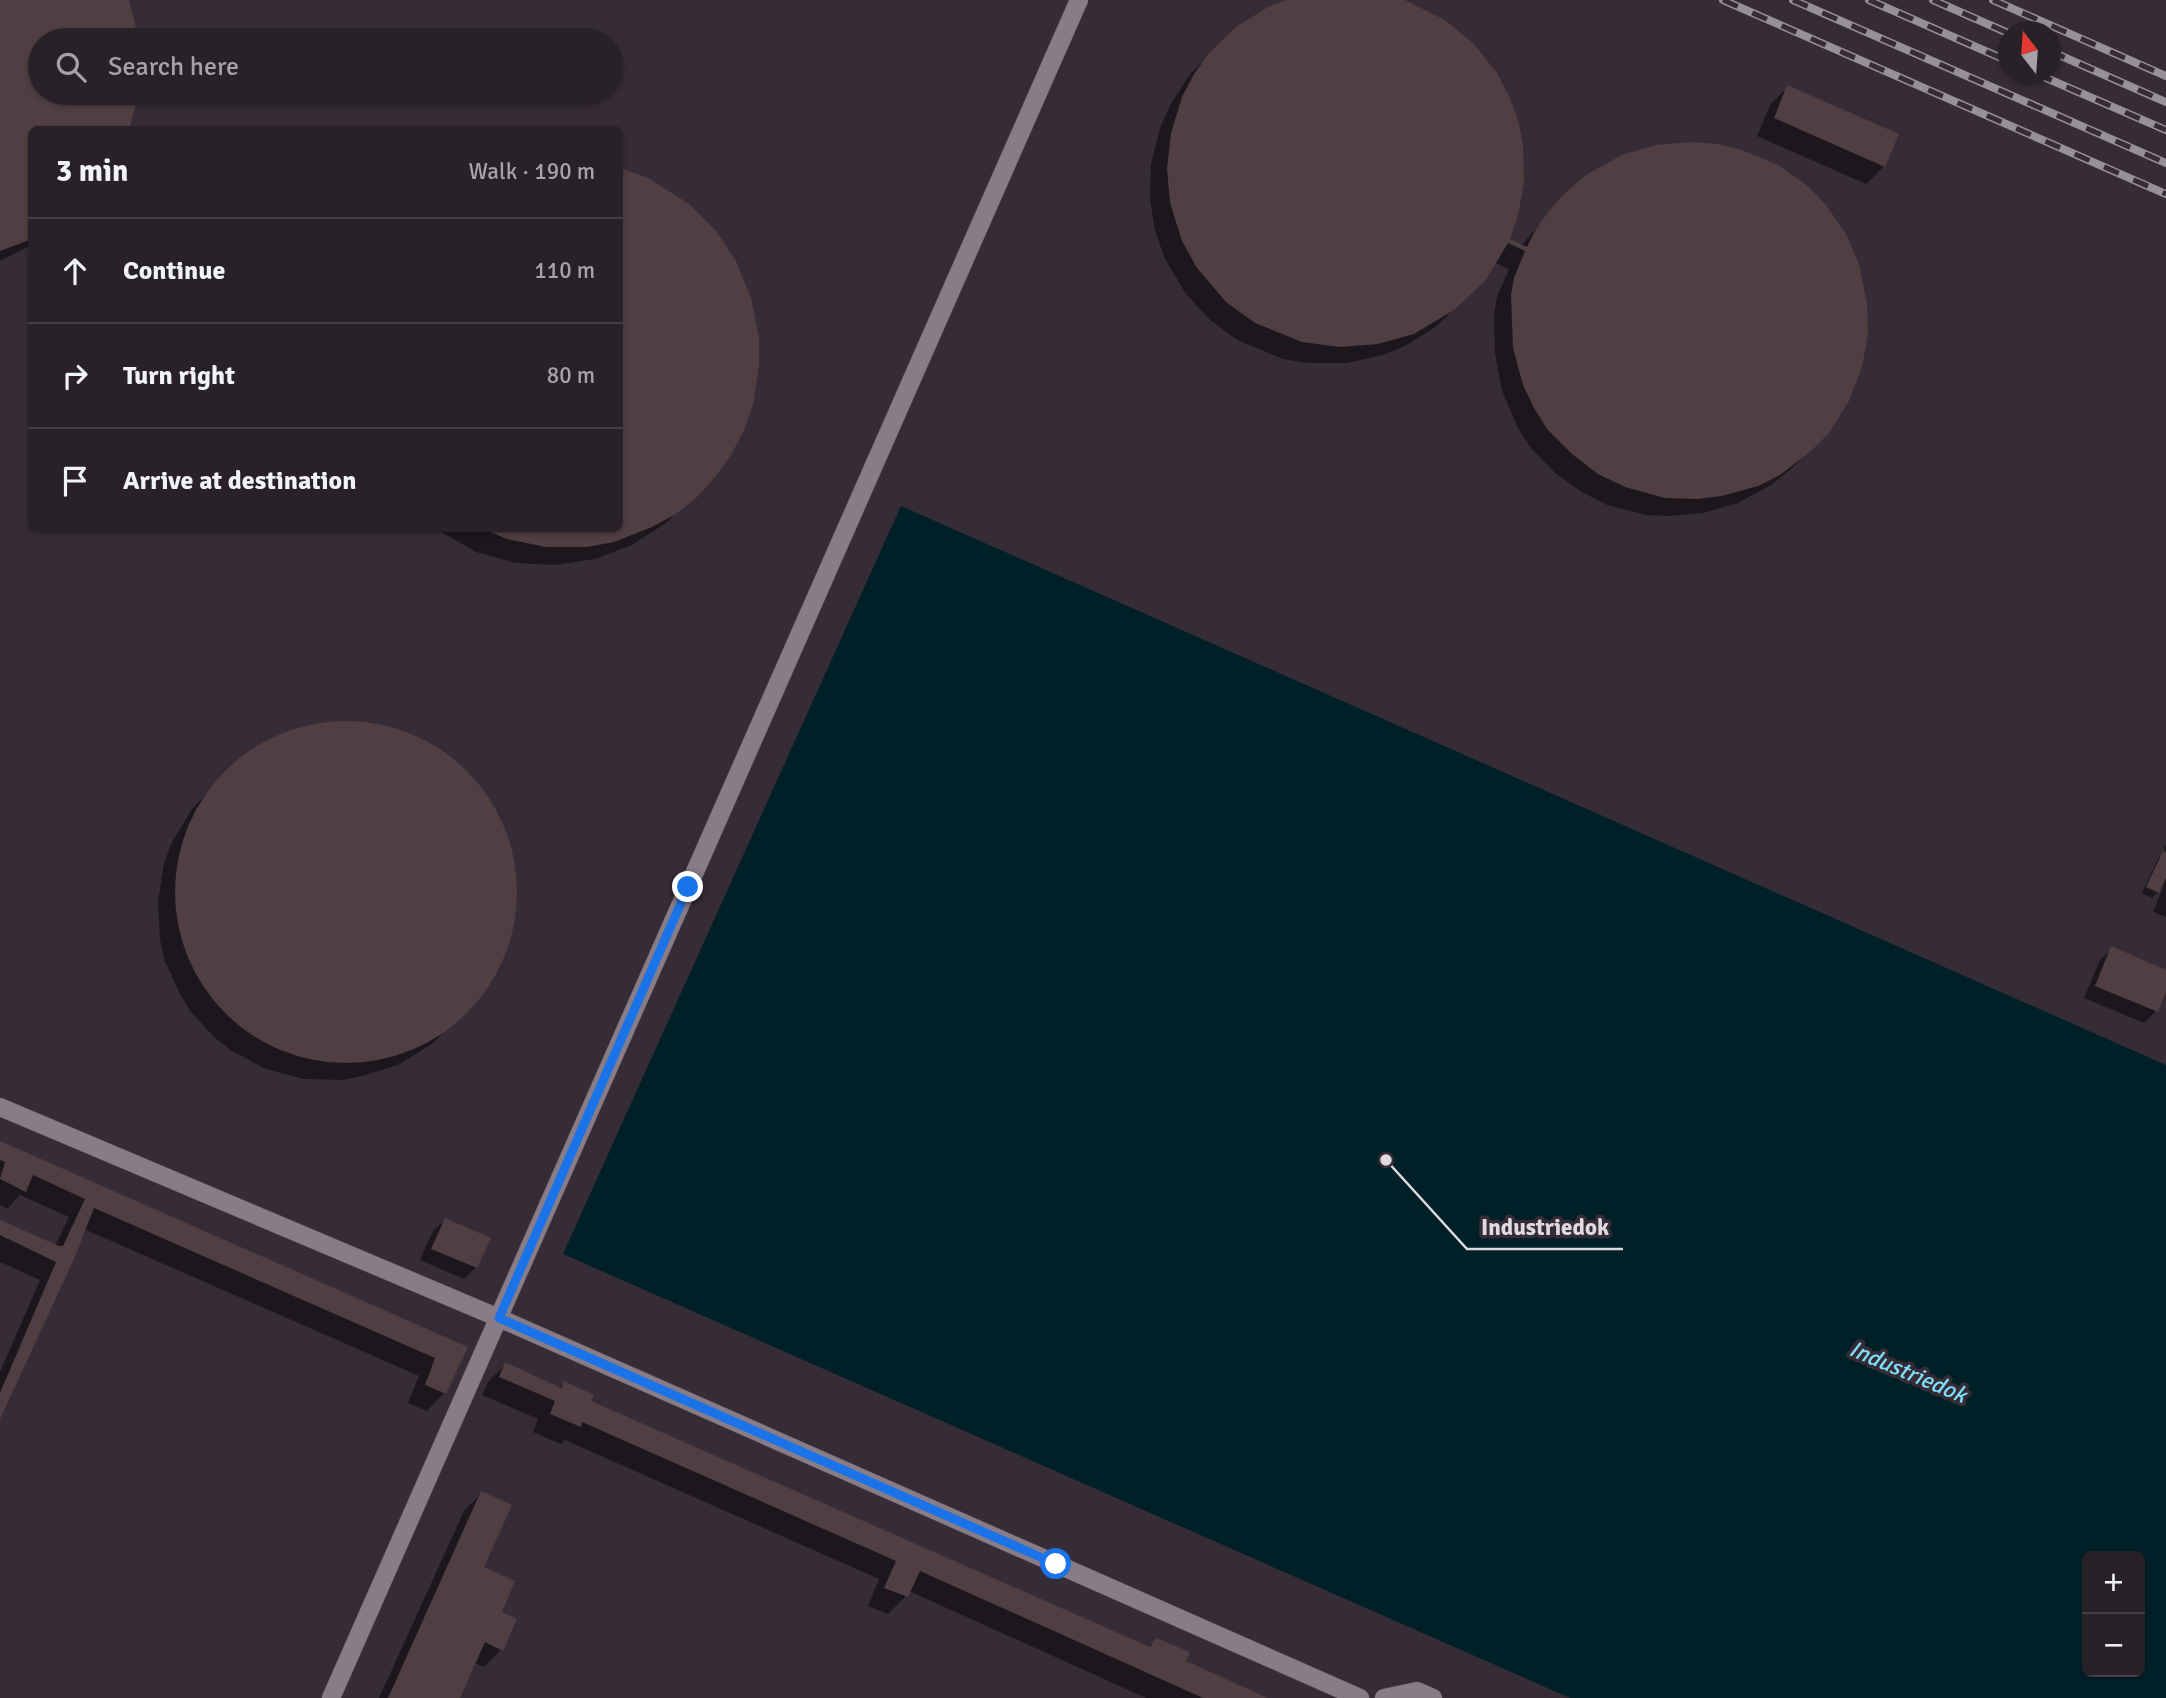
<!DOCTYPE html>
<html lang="en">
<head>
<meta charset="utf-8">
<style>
	body { margin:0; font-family:Signika,sans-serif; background:#302930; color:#f1f3f6 }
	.controls { position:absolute; right:21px; bottom:21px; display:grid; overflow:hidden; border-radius:10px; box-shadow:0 2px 5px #0004 }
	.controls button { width:63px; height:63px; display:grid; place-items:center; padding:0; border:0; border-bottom:2px solid #443e45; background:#282128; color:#f1f3f6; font:35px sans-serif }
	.compass { position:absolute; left:1998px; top:21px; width:63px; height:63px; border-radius:50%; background:#282128; box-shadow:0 2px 5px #0004; rotate:343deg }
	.stop { position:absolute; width:21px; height:21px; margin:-16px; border:5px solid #1a73e8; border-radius:50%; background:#fff }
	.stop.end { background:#1a73e8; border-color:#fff; box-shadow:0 2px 7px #0008 }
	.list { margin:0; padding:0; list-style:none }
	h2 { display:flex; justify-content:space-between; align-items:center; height:91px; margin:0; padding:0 28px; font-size:30px }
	h2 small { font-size:23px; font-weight:400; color:#a5a3a8 }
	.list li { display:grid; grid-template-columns:46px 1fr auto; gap:21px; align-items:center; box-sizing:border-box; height:105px; padding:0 28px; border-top:2px solid #443e45 }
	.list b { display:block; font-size:26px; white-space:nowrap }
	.list em { font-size:23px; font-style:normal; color:#a5a3a8 }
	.icon { flex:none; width:38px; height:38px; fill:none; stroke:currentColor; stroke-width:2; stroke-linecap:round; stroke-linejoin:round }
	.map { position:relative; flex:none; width:2166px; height:1698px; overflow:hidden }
	.search { position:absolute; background:#282128; box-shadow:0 2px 5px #0004; left:28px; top:28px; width:595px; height:77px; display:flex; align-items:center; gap:18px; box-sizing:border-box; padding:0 24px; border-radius:38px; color:#a5a3a8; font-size:26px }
	.panel { position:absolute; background:#282128; box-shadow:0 2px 5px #0004; left:28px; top:126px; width:595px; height:406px; border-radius:10px }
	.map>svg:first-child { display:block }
</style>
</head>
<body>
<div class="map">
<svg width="2166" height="1698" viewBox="0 0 2166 1698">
	<rect width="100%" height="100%" fill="#362c36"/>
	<path fill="#002028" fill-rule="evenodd" d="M901,506L2166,1065V1698H1570L563,1254ZM2087,1556H2140V1672H2087Z"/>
	<path fill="#0007" d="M0,0H127L134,25L136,40H40V93H136L131,119L32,130V245L0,261Z
		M1399,0L1508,240L1521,246L1553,208L1828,432L1791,469L1771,485L1738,503L1703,513L1668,516L1646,515L1607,505L1580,491L1554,472L1530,447L1517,426L1502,391L1495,354L1494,314L1497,297L1509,269L1495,263L1458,306L1434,328L1405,346L1383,355L1347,363H1308L1283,359L1237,340L1209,319L1186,294L1165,259L1155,231L1150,199L1151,164L1160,128L1170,105L1191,73L1237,28Z
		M1788,87L1884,166L1866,184L1757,136L1770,105Z
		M620,170L624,171L714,476L666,523L632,545L595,559L555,565L515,563L476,552L434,528H620Z
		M344,722L383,726L402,732L436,748L452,759L480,787L500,820L507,838L515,876L514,915L506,947L489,982L478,998L432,1044L398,1065L362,1076L343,1080L304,1079L266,1069L232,1051L216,1039L190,1011L180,994L164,959L160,940L158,901L164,863L172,842L192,809L237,762L269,740L306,727Z
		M2166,845V917L2153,912L2163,887L2152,898L2142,893L2158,859L2163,853L2165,854L2164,847Z
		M2112,949L2166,972V987L2156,1011L2144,1023L2084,998L2100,960Z
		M0,1143L466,1348L444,1393L427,1411L408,1403L419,1376L84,1229L0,1415V1372L40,1280L0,1262V1222L55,1246L69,1217L20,1195L7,1209L0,1205Z
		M445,1220L476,1267L464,1279L420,1260L433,1231Z
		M505,1365L558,1389L564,1383L589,1402L1148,1648L1156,1640L1183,1662L1264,1698H1146L909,1591L906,1596L888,1614L868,1606L879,1579L565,1440L561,1444L533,1432L538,1419L482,1395L488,1382Z
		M482,1493V1568L501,1650L484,1667L474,1663L458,1698H379L464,1511Z"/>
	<path fill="#4f3f43" d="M0,0H129L139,40H40V93H138L136,104L129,130H32V239L0,251Z
		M1286,0H1405L1445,20L1473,43L1497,73L1509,96L1518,120L1523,144L1524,181L1518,216L1510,239L1527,247L1536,229L1549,211L1563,195L1586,175L1622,155L1656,145L1692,142L1717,144L1742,150L1778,165L1809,187L1826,205L1846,234L1859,264L1867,303L1868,334L1862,367L1849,401L1829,433L1811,451L1780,475L1758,486L1722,496L1698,499L1665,498L1625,487L1598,474L1572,454L1547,429L1534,408L1523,385L1513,348L1511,295L1514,278L1525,251L1508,243L1485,281L1454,310L1414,334L1378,344L1340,347L1302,342L1255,323L1226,302L1197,268L1182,241L1176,222L1170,202L1167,169L1171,133L1182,97L1194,74L1209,53L1236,27L1268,7Z
		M1787,85L1899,134L1885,167L1774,118Z
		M620,168L648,178L689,204L716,231L736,261L751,298L759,338V365L753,405L744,430L731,455L715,477L697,497L676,514L652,527L614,542L587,547H546L507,539L481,528H620Z
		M175 892a171 171 0 1 1 342 0a171 171 0 1 1-342 0Z
		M2163,851L2166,852V878L2159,893L2146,887Z
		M2111,946L2166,970V992L2158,1012L2095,986Z
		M0,1141L468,1347L446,1394L425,1385L435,1358L94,1208L74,1259L0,1419V1393L56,1262L0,1235V1220L59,1246H63L85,1199L33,1175L26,1192L0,1179L5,1162L0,1160Z
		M445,1218L491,1238L477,1268L431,1249Z
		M505,1362L561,1388L564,1381L594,1395L591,1401L1150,1647L1156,1638L1190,1652L1186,1661L1268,1698H1203L920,1571L908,1597L884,1588L896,1561L582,1422L581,1427L550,1414L555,1401L499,1377Z
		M481,1491L512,1505L484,1567L515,1581L502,1612L517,1619L503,1651L485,1642L460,1698H388Z"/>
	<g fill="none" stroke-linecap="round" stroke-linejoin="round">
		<defs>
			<path id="lane" d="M0,1107L499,1318L1360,1698
				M331,1698L1079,0
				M1384,1698L1417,1691L1433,1698"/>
		</defs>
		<use href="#lane" stroke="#544b54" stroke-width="19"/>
		<use href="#lane" stroke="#887c87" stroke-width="18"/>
		<defs>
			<path id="rail" d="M1723,0L2166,194
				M1793,0L2166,163
				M1869,0L2008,61
				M1933,0L2008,33
				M1993,0L2166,76
				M2050,51L2166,102
				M2037,74L2166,130"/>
		</defs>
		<use href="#rail" stroke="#989098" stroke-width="8"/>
		<use href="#rail" stroke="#362c36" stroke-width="5" stroke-dasharray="16" stroke-linecap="butt"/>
	</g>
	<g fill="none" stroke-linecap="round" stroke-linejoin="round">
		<path stroke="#1a73e8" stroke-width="9" d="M688,887L499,1318L1056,1564"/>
	</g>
	<g text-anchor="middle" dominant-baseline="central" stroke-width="7" stroke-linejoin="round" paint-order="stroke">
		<g font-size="23" font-style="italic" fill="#7edffa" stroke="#362c36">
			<text transform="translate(1908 1372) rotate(23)">Industriedok</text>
		</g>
	</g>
	<path fill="none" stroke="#e0dae0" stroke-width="2.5" d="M1386 1160L1467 1249H1623"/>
	<circle fill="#e0dae0" stroke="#362c36" stroke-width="2.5" cx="1386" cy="1160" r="7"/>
	<g font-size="23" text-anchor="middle" font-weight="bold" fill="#e0dae0" stroke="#362c36" stroke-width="7" stroke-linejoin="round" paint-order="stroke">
		<text x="1545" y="1235">Industriedok</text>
	</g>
</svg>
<div class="controls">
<button>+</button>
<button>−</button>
</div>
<svg class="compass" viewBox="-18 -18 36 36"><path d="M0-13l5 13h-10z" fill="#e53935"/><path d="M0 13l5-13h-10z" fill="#a5a3a8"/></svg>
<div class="stop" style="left:1056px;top:1564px"></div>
<div class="stop end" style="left:688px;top:887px"></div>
<div class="search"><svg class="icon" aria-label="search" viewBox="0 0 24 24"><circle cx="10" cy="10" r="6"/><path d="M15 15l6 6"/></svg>Search here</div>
<section class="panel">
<h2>3 min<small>Walk · 190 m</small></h2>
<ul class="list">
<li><svg class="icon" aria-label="ahead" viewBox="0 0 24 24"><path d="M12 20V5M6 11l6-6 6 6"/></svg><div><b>Continue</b></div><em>110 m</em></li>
<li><svg class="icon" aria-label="right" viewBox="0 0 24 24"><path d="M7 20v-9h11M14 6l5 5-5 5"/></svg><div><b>Turn right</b></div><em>80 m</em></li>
<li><svg class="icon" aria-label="arrive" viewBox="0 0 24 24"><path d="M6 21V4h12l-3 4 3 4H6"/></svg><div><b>Arrive at destination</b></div></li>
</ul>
</section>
</div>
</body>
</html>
